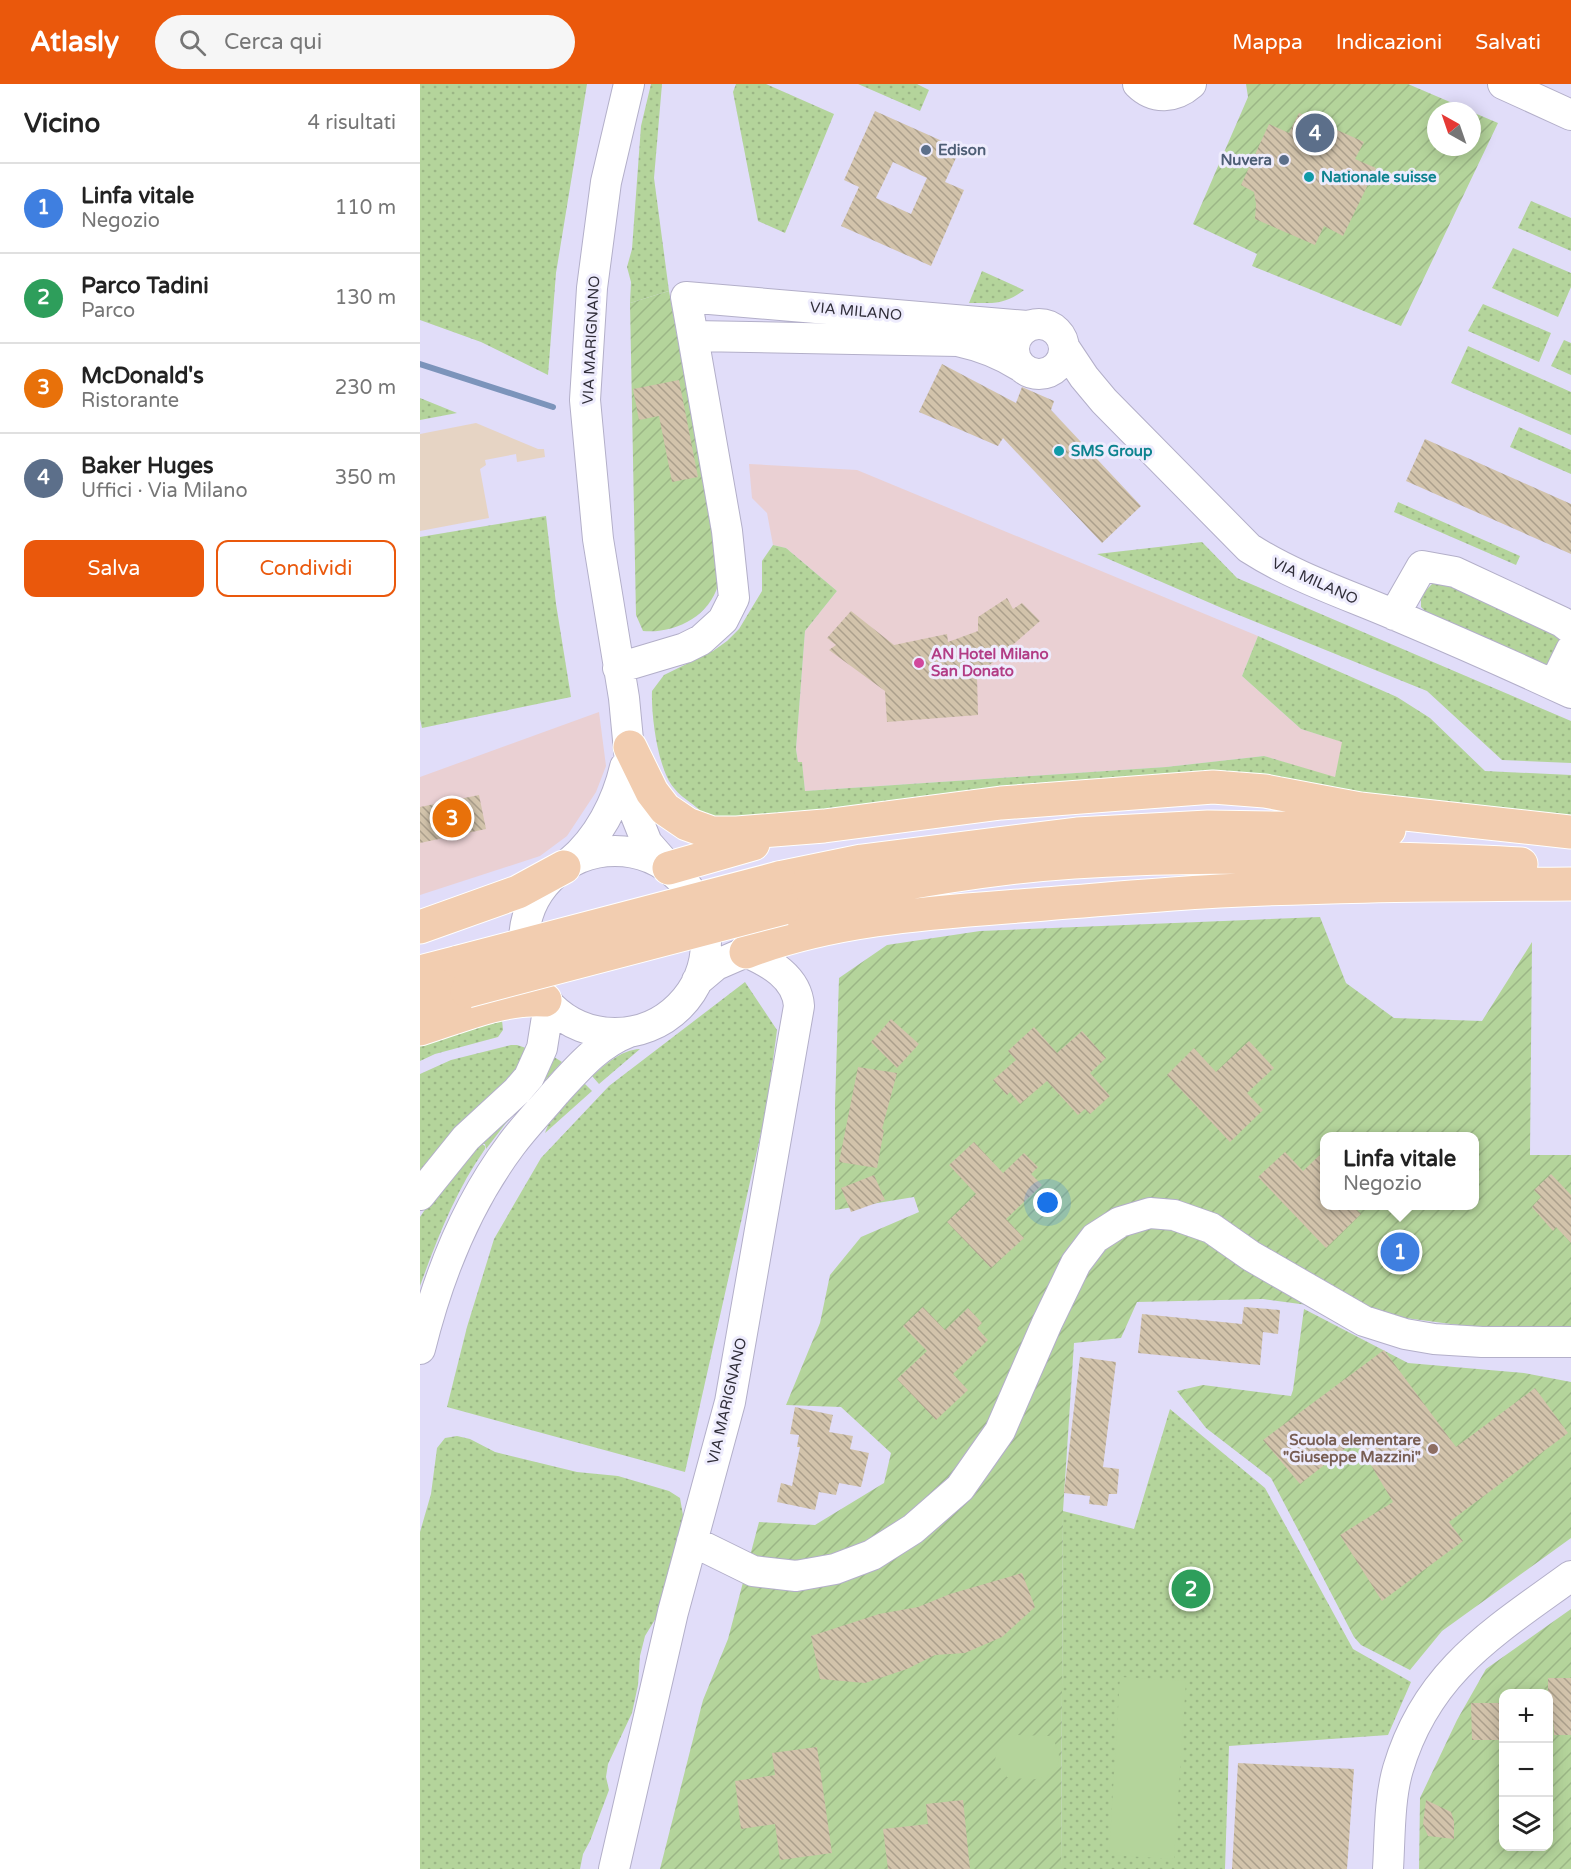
<!DOCTYPE html>
<html lang="it">
<head>
<meta charset="utf-8">
<style>
	body { margin:0; font-family:"Varela Round",sans-serif; background:#f6f6f6; color:#222 }
	.controls { position:absolute; right:18px; bottom:18px; display:grid; overflow:hidden; border-radius:12px; box-shadow:0 3px 15px #0003 }
	.controls button { width:54px; height:54px; display:grid; place-items:center; padding:0; border:0; border-bottom:2px solid #e0e0e0; background:#fff; color:#222; font:30px sans-serif }
	.compass { position:absolute; left:1007px; top:18px; width:54px; height:54px; border-radius:50%; background:#fff; box-shadow:0 3px 15px #0003; rotate:320deg }
	.you { position:absolute; left:628px; top:1119px; width:21px; height:21px; margin:-15px; border:4px solid #fff; border-radius:50%; background:#1a73e8; box-shadow:0 0 0 9px #1a73e833 }
	.badge { display:grid; place-items:center; width:39px; height:39px; border-radius:50%; background:#ea580c; color:#fff; font-size:20px; font-weight:700 }
	.pin { position:absolute; translate:-50% -50%; border:3px solid #fff; box-shadow:0 2px 6px #0006 }
	.popup { position:absolute; left:900px; top:1048px; width:159px; height:78px; box-sizing:border-box; display:grid; place-content:center; border-radius:12px; background:#fff; filter:drop-shadow(0 2px 4px #0005); font-size:20px; white-space:nowrap; color:#767676 }
	.popup b { font-size:22px; color:#222 }
	.popup::after { content:''; position:absolute; left:50%; top:100%; margin-left:-12px; border:12px solid transparent; border-top-color:#fff }
	.list { margin:0; padding:0; list-style:none }
	h2 { display:flex; justify-content:space-between; align-items:center; height:78px; margin:0; padding:0 24px; font-size:26px }
	h2 small { font-size:20px; font-weight:400; color:#767676 }
	.list li { display:grid; grid-template-columns:39px 1fr auto; gap:18px; align-items:center; box-sizing:border-box; height:90px; padding:0 24px; border-top:2px solid #e0e0e0 }
	.list b { display:block; font-size:22px; white-space:nowrap }
	.list p { margin:0; font-size:20px; white-space:nowrap; color:#767676 }
	.list em { font-size:20px; font-style:normal; color:#767676 }
	.actions { display:flex; gap:12px; padding:18px 24px }
	.actions a { flex:1; padding:14px 0; border:2px solid #ea580c; border-radius:12px; text-align:center; font-size:21px; color:#ea580c }
	.actions .main { background:#ea580c; color:#fff }
	.icon { flex:none; width:33px; height:33px; fill:none; stroke:currentColor; stroke-width:2; stroke-linecap:round; stroke-linejoin:round }
	.map { position:relative; flex:none; width:1151px; height:1785px; overflow:hidden }
	header { display:flex; align-items:center; gap:36px; box-sizing:border-box; height:84px; padding:0 30px; background:#ea580c; color:#fff }
	header strong { font-size:28px }
	nav { display:flex; gap:33px; margin-inline-start:auto; font-size:21px }
	.search { width:420px; height:54px; background:#f6f6f6; display:flex; align-items:center; gap:15px; box-sizing:border-box; padding:0 21px; border-radius:33px; color:#767676; font-size:22px }
	main { display:flex }
	aside { flex:1; background:#fff }
	.map>svg:first-child { display:block }
</style>
</head>
<body>
<header>
<strong>Atlasly</strong>
<div class="search"><svg class="icon" aria-label="search" viewBox="0 0 24 24"><circle cx="10" cy="10" r="6"/><path d="M15 15l6 6"/></svg>Cerca qui</div>
<nav><a>Mappa</a><a>Indicazioni</a><a>Salvati</a></nav>
</header>
<main>
<aside>
<h2>Vicino<small>4 risultati</small></h2>
<ul class="list">
<li><span class="badge" style="background:#3f7fe0">1</span><div><b>Linfa vitale</b><p>Negozio</p></div><em>110 m</em></li>
<li><span class="badge" style="background:#2e9e5b">2</span><div><b>Parco Tadini</b><p>Parco</p></div><em>130 m</em></li>
<li><span class="badge" style="background:#e8710a">3</span><div><b>McDonald's</b><p>Ristorante</p></div><em>230 m</em></li>
<li><span class="badge" style="background:#5c6f8a">4</span><div><b>Baker Huges</b><p>Uffici · Via Milano</p></div><em>350 m</em></li>
</ul>
<div class="actions"><a class="main">Salva</a><a>Condividi</a></div>
</aside>
<div class="map">
<svg width="1151" height="1785" viewBox="0 0 1151 1785">
	<defs>
		<pattern id="grass-dots" width="8" height="8" patternUnits="userSpaceOnUse" patternTransform="scale(1.5)"><rect width="8" height="8" fill="#b4d49b"/><path d="M2 2h.1M6 6h.1" fill="none" stroke="#9bb686" stroke-width="1.8" stroke-linecap="round"/></pattern>
		<pattern id="garden-furrows" width="10" height="10" patternUnits="userSpaceOnUse" patternTransform="scale(1.5)"><rect width="10" height="10" fill="#b4d49b"/><path d="M-1 1l2-2M0 10L10 0M9 11l2-2" fill="none" stroke="#9bb686"/></pattern>
		<pattern id="building-back-hatch" width="6" height="6" patternUnits="userSpaceOnUse" patternTransform="scale(1.5)"><rect width="6" height="6" fill="#d2c3ab"/><path d="M-1 5l2 2M0 0l6 6M5-1l2 2" fill="none" stroke="#ab9f8c"/></pattern>
	</defs>
	<rect width="100%" height="100%" fill="#e1ddf9"/>
	<path fill="#ead0d3" d="M329,380L437,386L838,552L822,592L881,645L923,658L915,694L844,672L746,683L385,707L382,679L378,678L376,665L385,547L417,507L366,464L353,461L347,429L332,414Z
		M179,628L186,682L176,708L147,752L120,772L0,811V693Z"/>
	<path fill="#e6d4c4" d="M56,339L118,365H124L125,373L97,378L96,370L65,376L66,381L60,385L69,434L0,447V350Z"/>
	<path fill="url(#grass-dots)" d="M0,0H167L136,189L128,291L61,258L0,236Z
		M231,0H242L234,94L249,207L210,219L211,198L207,183L212,165L221,42Z
		M316,0H346L414,30L365,149L338,137L313,8Z
		M438,0H497L509,6L500,27Z
		M1111,117L1151,134V167L1098,144Z
		M1093,164L1151,189V203L1138,233L1072,204Z
		M562,187L604,206C584,221 573,219 549,219Z
		M1063,220L1131,249L1119,278L1048,247Z
		M1144,256L1151,259V291L1131,282Z
		M1048,262L1151,308V351L1031,299Z
		M0,314L37,329L0,336Z
		M1099,343L1151,366V390L1090,363Z
		M978,418L1100,472L1096,481L974,428Z
		M126,432L136,520L151,613L2,644L0,635V453Z
		M782,458L817,494L1151,637V679L1082,676L1007,607L804,525L677,470Z
		M353,461L366,464L417,507L385,547L376,665L378,678H382L385,707L746,683L844,672L915,693L922,658L881,645L822,592L838,552L977,613L1010,634L1065,687L1151,691V731L1028,726L817,690L374,735L285,733C278,721 263,716 254,704C238,686 231,632 232,607L244,591L293,567L307,557L319,545L342,507V477Z
		M1029,498L1143,550L1133,580L1124,582L1008,530L1001,523V511L1013,499Z
		M325,898L357,946L347,1022L265,1388L27,1323L47,1243L74,1155L121,1074L189,1002Z
		M82,936L83,946L78,953L15,970L0,977V962Z
		M91,961H97L109,965L102,982L0,1092V990L31,976Z
		M220,965L179,1000L172,992C186,980 201,966 220,965Z
		M131,971L142,978L86,1039L66,1065L65,1060L61,1059L65,1062V1065C36,1106 17,1155 0,1202V1133L14,1112Z
		M164,999L172,1007L125,1049L128,1041Z
		M750,1325L845,1404L933,1565L991,1598L968,1651L809,1662L805,1785H641L643,1427L714,1445Z
		M37,1352L50,1355L75,1368L157,1388L198,1392L249,1407L260,1414L264,1437L239,1529L225,1552L220,1572L218,1601L212,1629L188,1680L186,1693L189,1706L170,1757L163,1770L160,1785H0V1448L11,1410L17,1364L25,1354Z"/>
	<path fill="url(#garden-furrows)" fill-rule="evenodd" d="M826,0H988L1051,27H1016V63H1052V28L1078,39L981,242L832,182L837,170L773,140L828,13Z
		M249,207C262,279 275,352 288,424C291,438 301,490 298,501C289,533 254,550 223,547L216,531L210,219Z
		M900,833L926,899L974,934L1062,937L1112,858L1110,1071H1151V1256L843,1215L717,1218L701,1254L654,1259L643,1427L641,1785H240L283,1616L308,1555L339,1438L395,1441L464,1399L471,1369L421,1323L366,1321L400,1239L410,1191L441,1153L499,1128L494,1113L415,1126V1021L419,894L467,861L560,847ZM905,1052H1055V1122H905Z
		M884,1225L988,1279L1104,1289L1151,1298V1454L1022,1547L990,1586L941,1561L934,1553L851,1394L786,1344L757,1307L783,1301L871,1312L873,1306Z
		M1151,1525V1785H999L1000,1714L1037,1636L1066,1585ZM1084,1610H1128V1762H1084Z"/>
	<path fill="#b4d49b" d="M700,1593L766,1597L754,1775L689,1771Z
		M597,1651L630,1652C645,1670 642,1691 616,1695C608,1696 596,1694 587,1693L575,1677C578,1661 582,1655 597,1651Z"/>
	<g fill="none" stroke-linecap="round" stroke-linejoin="round">
		<path stroke="#7c94bb" stroke-width="6" d="M0,280L133,323"/>
	</g>
	<path fill="url(#building-back-hatch)" fill-rule="evenodd" d="M455,27L540,65L525,98L544,106L511,182L421,142L439,103L424,96ZM473,78L507,94L491,130L456,114Z
		M879,29L944,58L935,75L956,84L923,152L904,142L895,161L835,135L836,120L834,108L821,101L849,40L869,49Z
		M522,280L596,319L602,303L634,317L631,326L721,422L682,459L583,354L578,362L499,328Z
		M259,296L278,393L252,398L239,332L219,336L213,305Z
		M1005,355L1151,420V470L986,397Z
		M587,514L593,525L602,519L620,537L557,592L558,631L467,638L465,607L409,566L416,561L407,554L431,527L474,561L527,550L528,558L558,547V533Z
		M59,711L66,745L0,759V723Z
		M471,935L499,960L477,984L451,958Z
		M614,943L637,969L662,947L686,974L670,989L690,1012L670,1030L665,1025L658,1031L627,997L600,1020L590,1008L587,1011L573,996L596,976L588,967Z
		M829,957L854,984L827,1009L843,1026L810,1058L747,991L774,964L796,988Z
		M438,983L477,989L462,1045L464,1046L457,1084L419,1078Z
		M554,1058L583,1089L604,1069L618,1083L611,1090L622,1101L586,1135L604,1154L571,1184L527,1138L556,1110L529,1081Z
		M905,1066V1122H933L941,1130L906,1164L838,1093L865,1068L883,1087Z
		M1131,1090L1151,1111V1159L1136,1143L1133,1147L1112,1123L1121,1113L1114,1106Z
		M454,1091L465,1116L431,1128L421,1104Z
		M503,1223L525,1246L548,1224L562,1239L557,1244L568,1256L533,1290L548,1306L516,1336L477,1295L507,1267L483,1242Z
		M824,1223L860,1226L858,1250L843,1248L840,1281L718,1269L722,1230L822,1240Z
		M964,1266L1036,1363L1115,1304L1148,1349L1029,1438L1043,1457L962,1517L920,1451L973,1418L936,1356L880,1400L843,1356Z
		M660,1273L696,1278L683,1383L699,1385L697,1410H689L687,1422L669,1420L670,1412L644,1409Z
		M375,1323L413,1331L409,1348L433,1352L430,1365L449,1369L441,1403L419,1399L416,1411L399,1408L395,1426L357,1418L361,1399L372,1402L380,1363H377L379,1351L370,1350Z
		M602,1489L615,1523L582,1553L545,1569L515,1571L487,1585L445,1599L400,1595L391,1552L459,1530L498,1523L530,1510Z
		M1128,1594H1151V1651H1134L1133,1635H1128Z
		M1051,1619H1083V1656H1052Z
		M397,1663L412,1769L360,1776L355,1740L321,1745L315,1697L355,1691L352,1669Z
		M818,1679L934,1685L927,1785H812Z
		M543,1716L550,1785H468L463,1745L508,1740L506,1720Z
		M1006,1716L1031,1728L1034,1737V1755L1008,1752L1003,1740Z"/>
	<g fill="none" stroke-linecap="round" stroke-linejoin="round">
		<defs>
			<path id="minor" d="M209,0L186,98L172,204L165,316L178,455L204,614L215,729L227,759L249,784
				M718,0C734,16 755,14 771,0
				M1083,0L1151,31
				M594 265a25 25 0 1 1 50 0a25 25 0 1 1-50 0Z
				M273,252L538,257C561,262 580,269 600,282
				M644,263L664,293L684,317L829,464C874,493 926,510 975,531C1034,556 1093,582 1151,609
				M974,531L1002,482L1035,488L1142,538L1151,545
				M198,584L265,564L281,556L303,536L314,514L307,447L266,213L607,242
				M1134,601L1151,566
				M104 858a91 91 0 1 1 182 0a91 91 0 1 1-182 0Z
				M150,778C178,755 197,718 205,683
				M0,1111L46,1054L97,1007L109,993L122,964L129,920
				M0,1265C18,1192 46,1121 91,1061C105,1042 121,1026 136,1008C158,984 178,960 209,948
				M272,1457L333,1487L376,1492L415,1485L452,1471L493,1445L540,1404L580,1347L627,1239L656,1179L675,1154L700,1138L730,1129L754,1131L791,1144L831,1172L944,1237L985,1250L1014,1255L1062,1258H1151
				M194,1785L253,1528L310,1318L379,922C377,893 349,878 326,868L296,881L277,897
				M968,1785C970,1753 969,1716 978,1685C1007,1587 1074,1548 1151,1492"/>
			<path id="highway" d="M210,663L232,708L245,725L267,740L292,749H317L404,742L581,719L793,703L845,707L940,725L1151,748
				M249,784L333,760
				M359,794L442,777L657,750L788,743L969,746
				M364,824C438,807 513,793 588,784C675,774 764,773 851,773C935,774 1018,775 1101,780
				M0,843L98,808L144,783
				M326,868C420,832 525,828 625,820C678,816 731,811 783,808C906,801 1028,801 1151,800
				M0,888L39,878
				M0,919L47,907
				M0,945C39,933 83,913 125,916"/>
		</defs>
		<use href="#minor" stroke="#b3afc9" stroke-width="32"/>
		<use href="#highway" stroke="#fff" stroke-width="35"/>
		<use href="#minor" stroke="#fff" stroke-width="30"/>
		<use href="#highway" stroke="#f2cdb0" stroke-width="33"/>
		<defs>
			<path id="highway-bridge" d="M39,878L359,794
				M47,907L364,824"/>
		</defs>
		<use href="#highway-bridge" stroke="#fff" stroke-width="35" stroke-linecap="butt"/>
		<use href="#highway-bridge" stroke="#f2cdb0" stroke-width="33"/>
	</g>
	<g fill="#5c6f8a" stroke="#eeecfd" stroke-width="2">
		<circle cx="506" cy="66" r="6"/>
		<circle cx="864" cy="76" r="6"/>
	</g>
	<g fill="#0f9aa8" stroke="#eeecfd" stroke-width="2">
		<circle cx="889" cy="93" r="6"/>
		<circle cx="639" cy="367" r="6"/>
	</g>
	<circle fill="#d1479c" stroke="#eeecfd" stroke-width="2" cx="499" cy="579" r="6"/>
	<circle fill="#8d6e63" stroke="#eeecfd" stroke-width="2" cx="1013" cy="1365" r="6"/>
	<g text-anchor="middle" dominant-baseline="central" stroke-width="6" stroke-linejoin="round" paint-order="stroke">
		<g font-size="15" font-weight="bold" fill="#4e5e75" stroke="#eeecfd" text-anchor="start">
			<text x="518" y="66">Edison</text>
			<text x="852" y="76" text-anchor="end">Nuvera</text>
		</g>
		<g font-size="15" font-weight="bold" fill="#0d838f" stroke="#eeecfd" text-anchor="start">
			<text x="901" y="93">Nationale suisse</text>
			<text x="651" y="367">SMS Group</text>
		</g>
		<g font-size="15" fill="#302e39" stroke="#eeecfd">
			<text transform="translate(436 227) rotate(5)">VIA MILANO</text>
			<text transform="translate(171 256) rotate(-87)">VIA MARIGNANO</text>
			<text transform="translate(895 497) rotate(24)">VIA MILANO</text>
			<text transform="translate(307 1317) rotate(-77)">VIA MARIGNANO</text>
		</g>
		<g font-size="15" font-weight="bold" fill="#b23c85" stroke="#eeecfd" text-anchor="start">
			<text x="511" y="570">AN Hotel Milano<tspan x="511" dy="17">San Donato</tspan></text>
		</g>
		<g font-size="15" font-weight="bold" fill="#785e54" stroke="#eeecfd" text-anchor="end">
			<text x="1001" y="1356">Scuola elementare<tspan x="1001" dy="17">"Giuseppe Mazzini"</tspan></text>
		</g>
	</g>
</svg>
<div class="controls">
<button>+</button>
<button>−</button>
<button><svg class="icon" aria-label="layers" viewBox="0 0 24 24"><path d="M12 4l9 5-9 5-9-5zM3 14l9 5 9-5"/></svg></button>
</div>
<svg class="compass" viewBox="-18 -18 36 36"><path d="M0-13l5 13h-10z" fill="#e53935"/><path d="M0 13l5-13h-10z" fill="#767676"/></svg>
<div class="you"></div>
<div class="pin badge" style="left:980px;top:1168px;background:#3f7fe0">1</div>
<div class="popup"><b>Linfa vitale</b>Negozio</div>
<div class="pin badge" style="left:771px;top:1505px;background:#2e9e5b">2</div>
<div class="pin badge" style="left:32px;top:734px;background:#e8710a">3</div>
<div class="pin badge" style="left:895px;top:49px;background:#5c6f8a">4</div>
</div>
</main>
</body>
</html>
